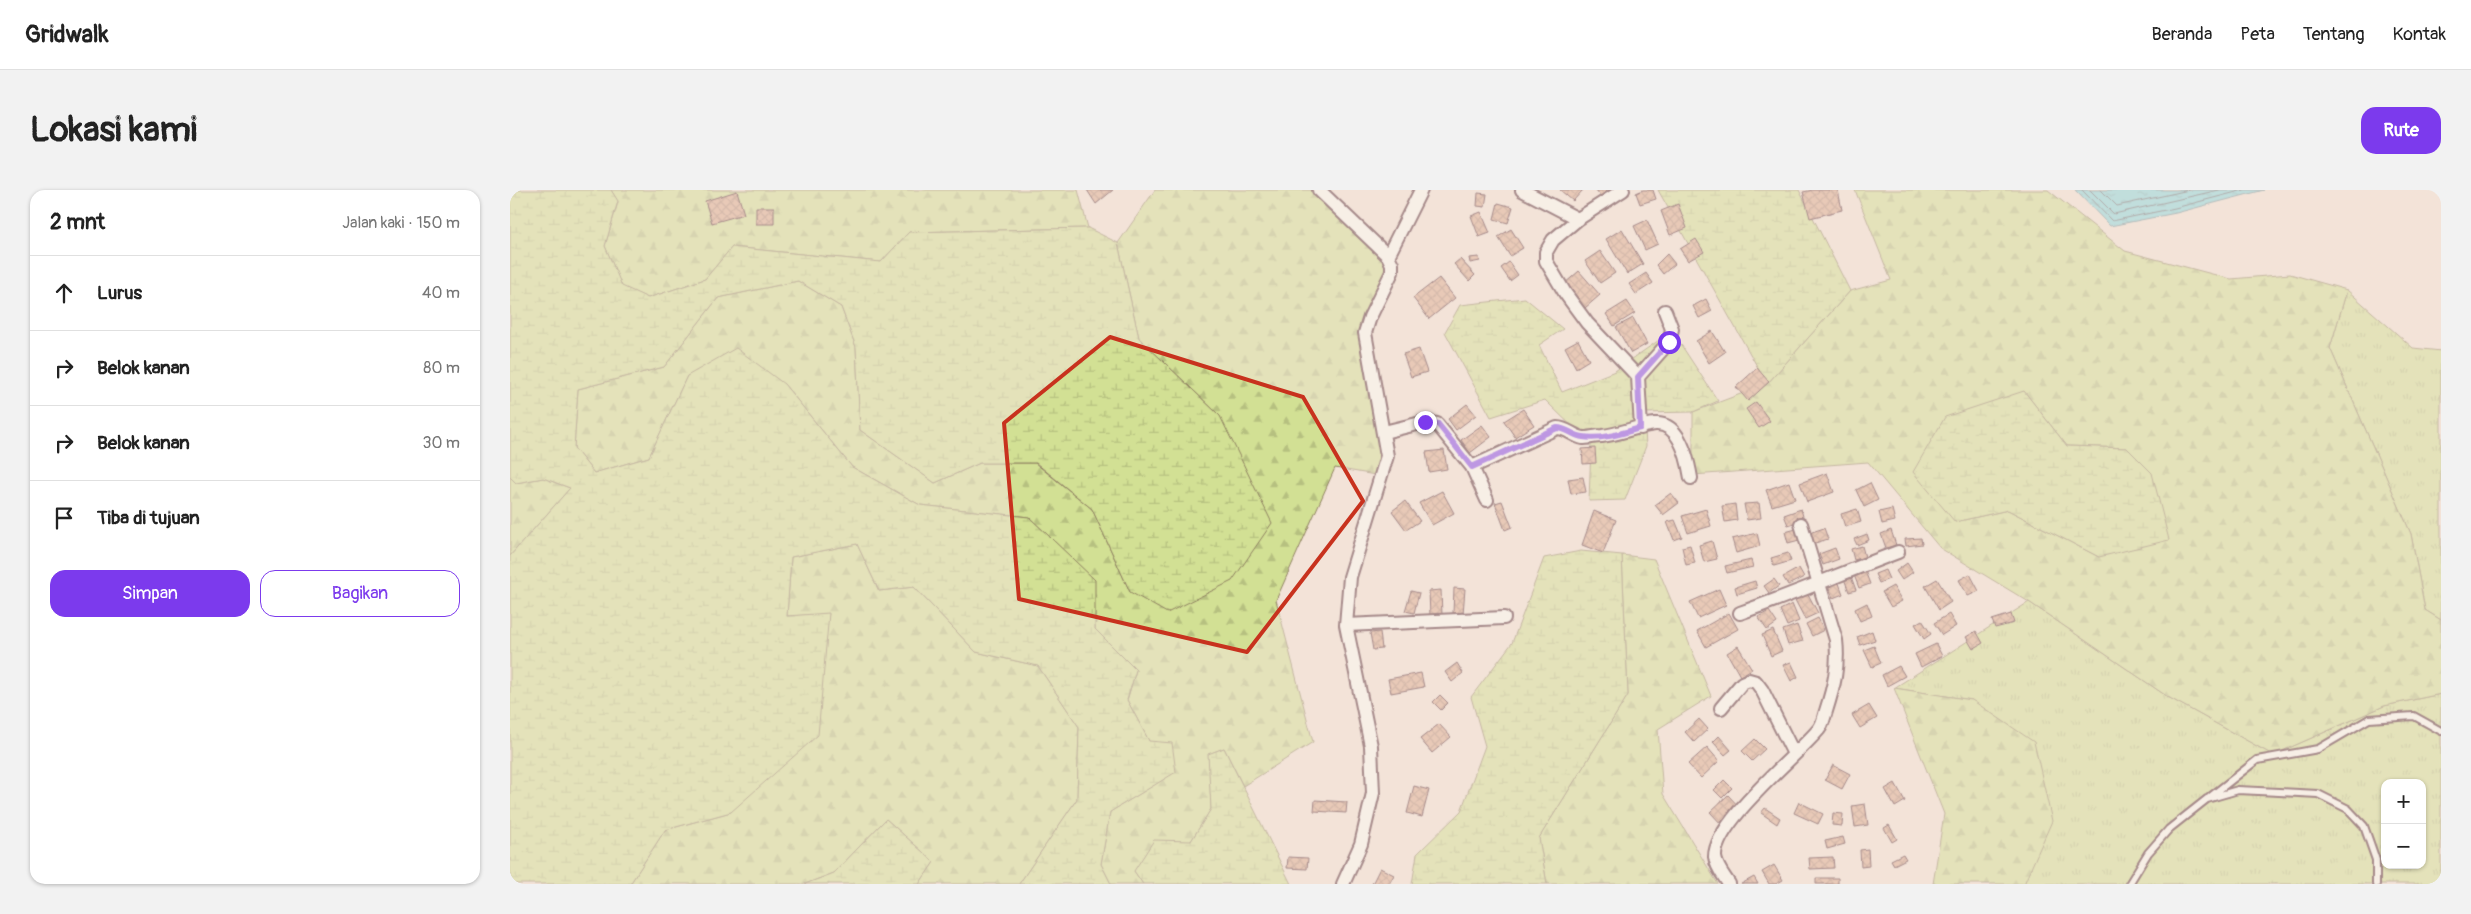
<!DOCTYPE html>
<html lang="id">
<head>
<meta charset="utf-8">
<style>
	body { margin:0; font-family:Pangolin,sans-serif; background:#f2f2f2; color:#222 }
	.controls { position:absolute; right:15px; bottom:15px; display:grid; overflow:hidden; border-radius:10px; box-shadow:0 1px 4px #0004 }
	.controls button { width:45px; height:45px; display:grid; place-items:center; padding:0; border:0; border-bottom:1px solid #e0e0e0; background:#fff; color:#222; font:25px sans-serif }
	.stop { position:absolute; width:15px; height:15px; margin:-11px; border:4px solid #7c3aed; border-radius:50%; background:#fff }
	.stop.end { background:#7c3aed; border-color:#fff; box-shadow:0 1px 5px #0008 }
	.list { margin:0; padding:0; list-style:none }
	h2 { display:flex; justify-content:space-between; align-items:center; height:65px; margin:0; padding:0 20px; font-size:21px }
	h2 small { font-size:16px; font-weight:400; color:#767676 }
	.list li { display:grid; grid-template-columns:32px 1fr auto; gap:15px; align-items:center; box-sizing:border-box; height:75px; padding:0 20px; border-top:1px solid #e0e0e0 }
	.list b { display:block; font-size:19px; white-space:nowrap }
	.list em { font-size:16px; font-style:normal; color:#767676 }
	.actions { display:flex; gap:10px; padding:15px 20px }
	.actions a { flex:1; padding:11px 0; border:1px solid #7c3aed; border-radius:15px; text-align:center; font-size:18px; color:#7c3aed }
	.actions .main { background:#7c3aed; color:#fff }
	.icon { flex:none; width:28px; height:28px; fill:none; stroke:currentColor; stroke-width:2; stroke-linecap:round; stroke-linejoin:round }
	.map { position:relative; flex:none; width:1931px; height:694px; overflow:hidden; border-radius:15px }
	header { display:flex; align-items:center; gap:30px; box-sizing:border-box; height:70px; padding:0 25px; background:#fff; border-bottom:1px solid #e0e0e0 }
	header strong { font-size:24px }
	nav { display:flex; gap:28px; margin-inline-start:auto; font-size:18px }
	.intro { display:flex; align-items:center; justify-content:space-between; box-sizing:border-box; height:120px; padding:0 30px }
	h1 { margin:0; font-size:35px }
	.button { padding:12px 22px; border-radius:15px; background:#7c3aed; color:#fff; font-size:18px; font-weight:700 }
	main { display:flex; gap:30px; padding:0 30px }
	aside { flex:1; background:#fff; border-radius:15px; box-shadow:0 1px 4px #0004 }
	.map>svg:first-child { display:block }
</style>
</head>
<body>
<header>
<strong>Gridwalk</strong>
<nav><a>Beranda</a><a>Peta</a><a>Tentang</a><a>Kontak</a></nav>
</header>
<div class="intro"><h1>Lokasi kami</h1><a class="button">Rute</a></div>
<main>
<aside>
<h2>2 mnt<small>Jalan kaki · 150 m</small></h2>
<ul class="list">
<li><svg class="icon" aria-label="ahead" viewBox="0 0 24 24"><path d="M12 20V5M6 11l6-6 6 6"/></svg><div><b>Lurus</b></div><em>40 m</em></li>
<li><svg class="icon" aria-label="right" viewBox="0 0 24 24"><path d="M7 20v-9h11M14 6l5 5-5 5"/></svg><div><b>Belok kanan</b></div><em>80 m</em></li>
<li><svg class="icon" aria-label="right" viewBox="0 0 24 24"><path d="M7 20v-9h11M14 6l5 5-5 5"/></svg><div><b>Belok kanan</b></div><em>30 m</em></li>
<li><svg class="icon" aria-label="arrive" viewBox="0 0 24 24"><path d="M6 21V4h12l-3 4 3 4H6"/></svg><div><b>Tiba di tujuan</b></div></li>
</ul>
<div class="actions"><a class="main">Simpan</a><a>Bagikan</a></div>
</aside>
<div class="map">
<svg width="1931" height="694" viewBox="0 0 1931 694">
	<defs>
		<pattern id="grass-tufts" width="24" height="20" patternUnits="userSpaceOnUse" patternTransform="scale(1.25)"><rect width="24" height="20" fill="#d2e094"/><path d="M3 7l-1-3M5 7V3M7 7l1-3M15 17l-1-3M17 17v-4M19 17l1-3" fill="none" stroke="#b6c080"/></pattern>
		<pattern id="forest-firs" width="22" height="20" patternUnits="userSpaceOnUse" patternTransform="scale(1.25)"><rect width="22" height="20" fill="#d2e094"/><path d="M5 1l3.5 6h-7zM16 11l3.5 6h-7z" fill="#b6c080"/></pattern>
		<pattern id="wetland-marsh" width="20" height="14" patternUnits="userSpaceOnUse" patternTransform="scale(1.25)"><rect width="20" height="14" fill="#d2e094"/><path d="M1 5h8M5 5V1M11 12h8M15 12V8" fill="none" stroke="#b6c080"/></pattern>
		<pattern id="water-ripples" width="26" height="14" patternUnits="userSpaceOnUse" patternTransform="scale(1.25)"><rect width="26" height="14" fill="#86d7e0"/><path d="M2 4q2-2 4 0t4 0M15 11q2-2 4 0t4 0" fill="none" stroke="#75b8c0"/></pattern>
		<pattern id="building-cross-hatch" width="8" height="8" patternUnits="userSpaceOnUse" patternTransform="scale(1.25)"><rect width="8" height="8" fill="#dca98f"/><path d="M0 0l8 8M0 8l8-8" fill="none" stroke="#b48975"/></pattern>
	</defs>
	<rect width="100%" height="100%" fill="#f3e3d8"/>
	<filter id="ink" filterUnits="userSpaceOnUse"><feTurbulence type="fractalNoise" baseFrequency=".02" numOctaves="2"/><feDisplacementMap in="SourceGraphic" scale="10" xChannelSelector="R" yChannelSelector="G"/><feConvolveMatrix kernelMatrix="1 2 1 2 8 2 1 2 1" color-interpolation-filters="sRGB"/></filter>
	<g filter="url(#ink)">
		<path fill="url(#grass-tufts)" stroke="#8e8060" fill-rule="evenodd" d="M1837,100L1903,158L1931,161V430L1915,420L1901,344L1820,158Z
			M1519,412L1658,507L1763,565L1874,516L1931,504V694H1514L1516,689L1462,510L1384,498ZM1875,593H1912V675H1875Z"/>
		<path fill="url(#forest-firs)" stroke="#8e8060" fill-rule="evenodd" d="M101,0H568L578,38L399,42L371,72L222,57L195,89L138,108L112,97L95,56L108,12Z
			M645,0H811L878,75L859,118L855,160L880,244L871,286L825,278L766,410L803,552L733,596L714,558L699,564L701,619L681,651L624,681L633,694H601L591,674L600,622L665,582L639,551L617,510L626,480L585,439L584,390L519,327L410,315L342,277L274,194L177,186L139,267L84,283L64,258L68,199L154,177L208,108L288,91L331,117L346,157L350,240L425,293L470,273H525L582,319L620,402L710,226L629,148L608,53Z
			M1345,0H1538L1615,61L1721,89L1780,84L1837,100L1820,158L1901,344L1915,420L1931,430V504L1874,516L1763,565L1658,507L1519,412L1430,358L1358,272L1183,285V222L1257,194L1340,101L1381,90ZM1514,201L1557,256L1617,258L1589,367L1498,320L1445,332Z
			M0,287L6,293L33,288L60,298L0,366Z
			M347,354L369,401L404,397L466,462L528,476L569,537L567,609L509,694H409L424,672L376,629L324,683L295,694H120L155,640L221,622L319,424L277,426L281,367Z
			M1112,365L1144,369L1201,506L1148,539L1153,604L1208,694H1037L1029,648L1118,505Z
			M1384,498L1462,510L1524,552L1542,631L1514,694H1423L1434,624Z"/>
		<path fill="url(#wetland-marsh)" stroke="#8e8060" d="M0,0H101L108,11L95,56L112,96L138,108L195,89L222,57L371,72L399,42L578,38L608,53L629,148L710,226L762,333L722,391L657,423L620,402L582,319L526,273H470L425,293L350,240L346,157L331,117L288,91L208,108L154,177L68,199L64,258L84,283L139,267L177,186L226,158L274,194L342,277L410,315L519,327L585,390V439L626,480L617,510L639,551L662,553L666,582L600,622L591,674L601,694H509L567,609L569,537L528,476L466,462L404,397L369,401L347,354L281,367L277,426L319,423L308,545L221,622L155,640L120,694H0V366L60,298L33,288L6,293L0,287Z
			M1148,0H1289L1340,101L1257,194Z
			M1015,108L1053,139L1029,155L1052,202L1105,181L1162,141L1208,211L1183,222L1134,223L1136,256L1115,310L1079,311L1081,255L1035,210L981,227L935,142L950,115Z
			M1514,201L1557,256L1617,258L1642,283L1659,350L1589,367L1498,320L1445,332L1403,282L1435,227Z
			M1071,361L1112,365L1118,505L1029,648L1037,694H902L907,664L951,621L975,556L961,507L1002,453L1034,368Z
			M714,558L781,694H633L624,681L644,650L681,651L701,619L698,564Z
			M376,629L424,672L409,694H295L324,683Z"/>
		<path fill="url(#water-ripples)" stroke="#6e8d98" d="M1565,0H1754L1666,23L1600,36Z"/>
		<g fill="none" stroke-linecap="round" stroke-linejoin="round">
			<path stroke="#626973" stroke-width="1" d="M1572,0L1602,31L1665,18L1734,0
				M1580,0L1604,24L1709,0
				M1591,0L1607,16L1679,0"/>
		</g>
		<path fill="url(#building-cross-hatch)" stroke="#4a1f2b" d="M577,0H603L586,14Z
			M1050,0H1073L1063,11Z
			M1086,0H1106L1093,9Z
			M1133,0H1143L1146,9L1130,14L1126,3Z
			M1303,0H1328L1332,20L1300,28L1293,2Z
			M227,1L234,24L202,33L195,11Z
			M968,3L977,4L975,17L967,16Z
			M988,13L1003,17L998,33L984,29Z
			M1168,14L1177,38L1160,45L1151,21Z
			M246,17H264V34H246Z
			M971,22L980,43L969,47L961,26Z
			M1137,30L1148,54L1135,60L1124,36Z
			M1001,39L1013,58L1000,66L988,47Z
			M1112,39L1133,74L1117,84L1096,49Z
			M1186,49L1194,62L1178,71L1170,59Z
			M1090,61L1105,83L1090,93L1075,71Z
			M1157,64L1165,74L1153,84L1146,75Z
			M969,67L970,71L960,73L959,68Z
			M950,69L965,85L959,91L944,74Z
			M999,72L1008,85L1000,91L991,78Z
			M1069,81L1090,105L1075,118L1054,94Z
			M1136,83L1143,93L1126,104L1119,94Z
			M929,88L945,108L919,129L903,108Z
			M1196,109L1202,121L1189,128L1183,116Z
			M1117,111L1125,123L1104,136L1096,124Z
			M1123,128L1137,154L1121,163L1106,137Z
			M1202,141L1215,162L1199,173L1186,151Z
			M1068,150L1079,170L1066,178L1055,157Z
			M909,159L917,182L901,187L893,164Z
			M1247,178L1259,192L1238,211L1226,197Z
			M1246,212L1260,231L1249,238L1236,219Z
			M957,214L966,225L946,240L938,229Z
			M1013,219L1024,235L1005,247L994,231Z
			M972,235L981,247L960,263L951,250Z
			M1085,258L1086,273L1073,274L1072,259Z
			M934,260L937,279L919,282L916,262Z
			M1317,283L1324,302L1297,312L1290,293Z
			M1073,287L1076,302L1061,304L1058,289Z
			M1279,292L1285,309L1262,316L1256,300Z
			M1360,293L1368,310L1354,317L1346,300Z
			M932,301L944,323L922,335L909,313Z
			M1161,303L1169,313L1153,325L1145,315Z
			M895,311L910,331L896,340L882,321Z
			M992,311L1002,337L995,340L985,313Z
			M1249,313L1251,328L1237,330L1234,314Z
			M1225,314L1227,330L1215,332L1212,316Z
			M1196,319L1201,336L1178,343L1172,326Z
			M1291,319L1294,330L1278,335L1274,325Z
			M1347,319L1351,332L1335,337L1331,324Z
			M1382,319L1385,331L1372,334L1369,322Z
			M1084,321L1106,330L1093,363L1072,355Z
			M1165,330L1172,347L1164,350L1157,332Z
			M1290,338L1293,349L1278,353L1275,342Z
			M1314,338L1318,349L1302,354L1299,343Z
			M1381,340L1386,355L1376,358L1371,344Z
			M1247,343L1250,356L1226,363L1222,349Z
			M1357,344L1359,350L1347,355L1344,349Z
			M1411,348L1412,354L1396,356L1395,349Z
			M1202,351L1207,369L1194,372L1189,355Z
			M1180,355L1185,373L1176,375L1172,357Z
			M1352,356L1355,367L1344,370L1341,359Z
			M1325,358L1329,369L1313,375L1309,364Z
			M1278,363L1281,371L1264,376L1261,368Z
			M1241,370L1243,377L1217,383L1215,376Z
			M1397,373L1403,382L1392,390L1386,381Z
			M1289,378L1294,387L1278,395L1273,387Z
			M1375,380L1379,389L1369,393L1365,384Z
			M1355,381L1360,394L1349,398L1344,385Z
			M1340,384L1346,400L1339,402L1333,386Z
			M1460,384L1469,401L1458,406L1449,390Z
			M1327,388L1333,404L1323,408L1317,393Z
			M1264,389L1269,396L1259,403L1254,396Z
			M1427,389L1441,412L1429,420L1415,396Z
			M1245,391L1247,398L1227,404L1225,397Z
			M1383,396L1392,411L1381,417L1372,402Z
			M944,398L955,399L953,424L943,423Z
			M1209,399L1216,415L1188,428L1180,412Z
			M931,400L932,425L920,426L919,401Z
			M901,401L909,403L904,423L895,421Z
			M1298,404L1308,423L1295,429L1285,410Z
			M1357,413L1362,426L1350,431L1345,419Z
			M1282,414L1289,431L1277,436L1270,420Z
			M1259,421L1267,433L1257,440L1248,427Z
			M1219,423L1228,439L1196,457L1187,441Z
			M1439,424L1446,436L1432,445L1424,433Z
			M1501,424L1504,433L1485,438L1482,430Z
			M1308,428L1314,440L1302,446L1296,434Z
			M1412,430L1421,444L1414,449L1405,434Z
			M1287,435L1293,451L1278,455L1273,440Z
			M1263,440L1272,461L1261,466L1252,445Z
			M1362,441L1365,450L1350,455L1347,447Z
			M1466,441L1473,453L1463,459L1456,447Z
			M870,442L872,459L863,460L860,443Z
			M1426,454L1432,466L1411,477L1405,464Z
			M1228,456L1242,479L1230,486L1217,463Z
			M1364,456L1371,473L1362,477L1354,460Z
			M1281,472L1288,487L1281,491L1273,475Z
			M947,473L953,483L942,492L935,482Z
			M1389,476L1395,486L1377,496L1372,485Z
			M911,483L914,497L881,503L878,489Z
			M930,505L938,513L931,520L923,512Z
			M1359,515L1367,528L1350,538L1342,525Z
			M1189,529L1198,539L1184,552L1175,542Z
			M929,534L941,547L922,563L910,549Z
			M1209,546L1221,560L1215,565L1203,552Z
			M1245,549L1255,559L1242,571L1232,561Z
			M1197,557L1209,571L1191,588L1178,574Z
			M1323,575L1340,584L1332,599L1315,590Z
			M1214,590L1222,598L1212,608L1204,600Z
			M1385,593L1395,611L1385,617L1375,599Z
			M904,596L919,600L912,627L897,623Z
			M1218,605L1231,619L1213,636L1200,622Z
			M805,610L837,612L836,623L804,621Z
			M1289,612L1313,624L1308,634L1284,623Z
			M1355,614L1358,635L1345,637L1342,616Z
			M1255,618L1270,628L1267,634L1251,623Z
			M1323,623L1333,624L1332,636L1322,635Z
			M1379,635L1387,649L1382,652L1374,638Z
			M1333,647L1335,654L1317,659L1315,651Z
			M1358,659L1359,676L1351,677L1350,660Z
			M1393,664L1396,669L1384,675L1381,670Z
			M778,667L798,668L797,679L777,678Z
			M1323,667L1324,678L1300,679L1299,668Z
			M1264,675L1273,690L1266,694H1259L1252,682Z
			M870,678L884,685L879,694H862Z
			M1244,687L1248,694H1231Z
			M1306,688H1328V694H1306Z"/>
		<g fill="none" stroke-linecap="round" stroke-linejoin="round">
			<defs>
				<path id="service" d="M1700,607L1747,570L1808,559L1859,529L1904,526L1931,541
					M1619,694L1638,663L1659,639L1697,609L1728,600L1808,604L1838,619L1854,636L1866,670V694"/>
				<path id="minor" d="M809,0L878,66L882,74V82L860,127L855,143L877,266L840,387L836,435L861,556L863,603L851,654L833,694
					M1012,0L1068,29
					M1113,0L1068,29L1043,50L1036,62V71L1055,103L1077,133L1128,187
					M878,66L911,0
					M1131,238L1128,187L1159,152L1162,139L1155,121
					M874,242L915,232L927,234L962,277L977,310
					M962,277L1047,238C1057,238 1063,246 1073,248C1078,248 1086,246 1092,246C1111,244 1127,236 1145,234C1170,232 1178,270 1181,288
					M1230,423C1284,404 1335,382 1388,362
					M836,435L994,428
					M1211,518L1232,493L1239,490L1246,492L1252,500L1284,564
					M1219,694C1214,686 1206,677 1205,667C1204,632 1287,566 1309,539C1313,534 1314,527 1316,521C1324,496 1329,476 1326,450L1291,334"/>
			</defs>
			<use href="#service" stroke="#4a1f2b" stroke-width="10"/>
			<use href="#minor" stroke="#4a1f2b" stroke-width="16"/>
			<use href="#service" stroke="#fdfcf7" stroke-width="6"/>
			<use href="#minor" stroke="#fdfcf7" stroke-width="12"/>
		</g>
	</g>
	<g fill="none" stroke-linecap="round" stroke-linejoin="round" filter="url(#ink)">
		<path stroke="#7c3aed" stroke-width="6" d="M915,232L928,234L962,277L1047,238C1057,238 1063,246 1073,247C1091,250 1113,243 1130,238L1128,187L1159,152"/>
	</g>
	<path d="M0 0H1931V694H0ZM600,147L793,207L853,311L737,462L509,409L494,233Z" fill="#f3e3d8" fill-opacity=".55" fill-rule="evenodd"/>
	<path fill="none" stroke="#c8321e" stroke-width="4" stroke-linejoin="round" d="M600,147L793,207L853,311L737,462L509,409L494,233Z"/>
</svg>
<div class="controls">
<button>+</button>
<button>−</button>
</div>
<div class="stop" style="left:1159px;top:152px"></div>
<div class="stop end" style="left:915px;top:232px"></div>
</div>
</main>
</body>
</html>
